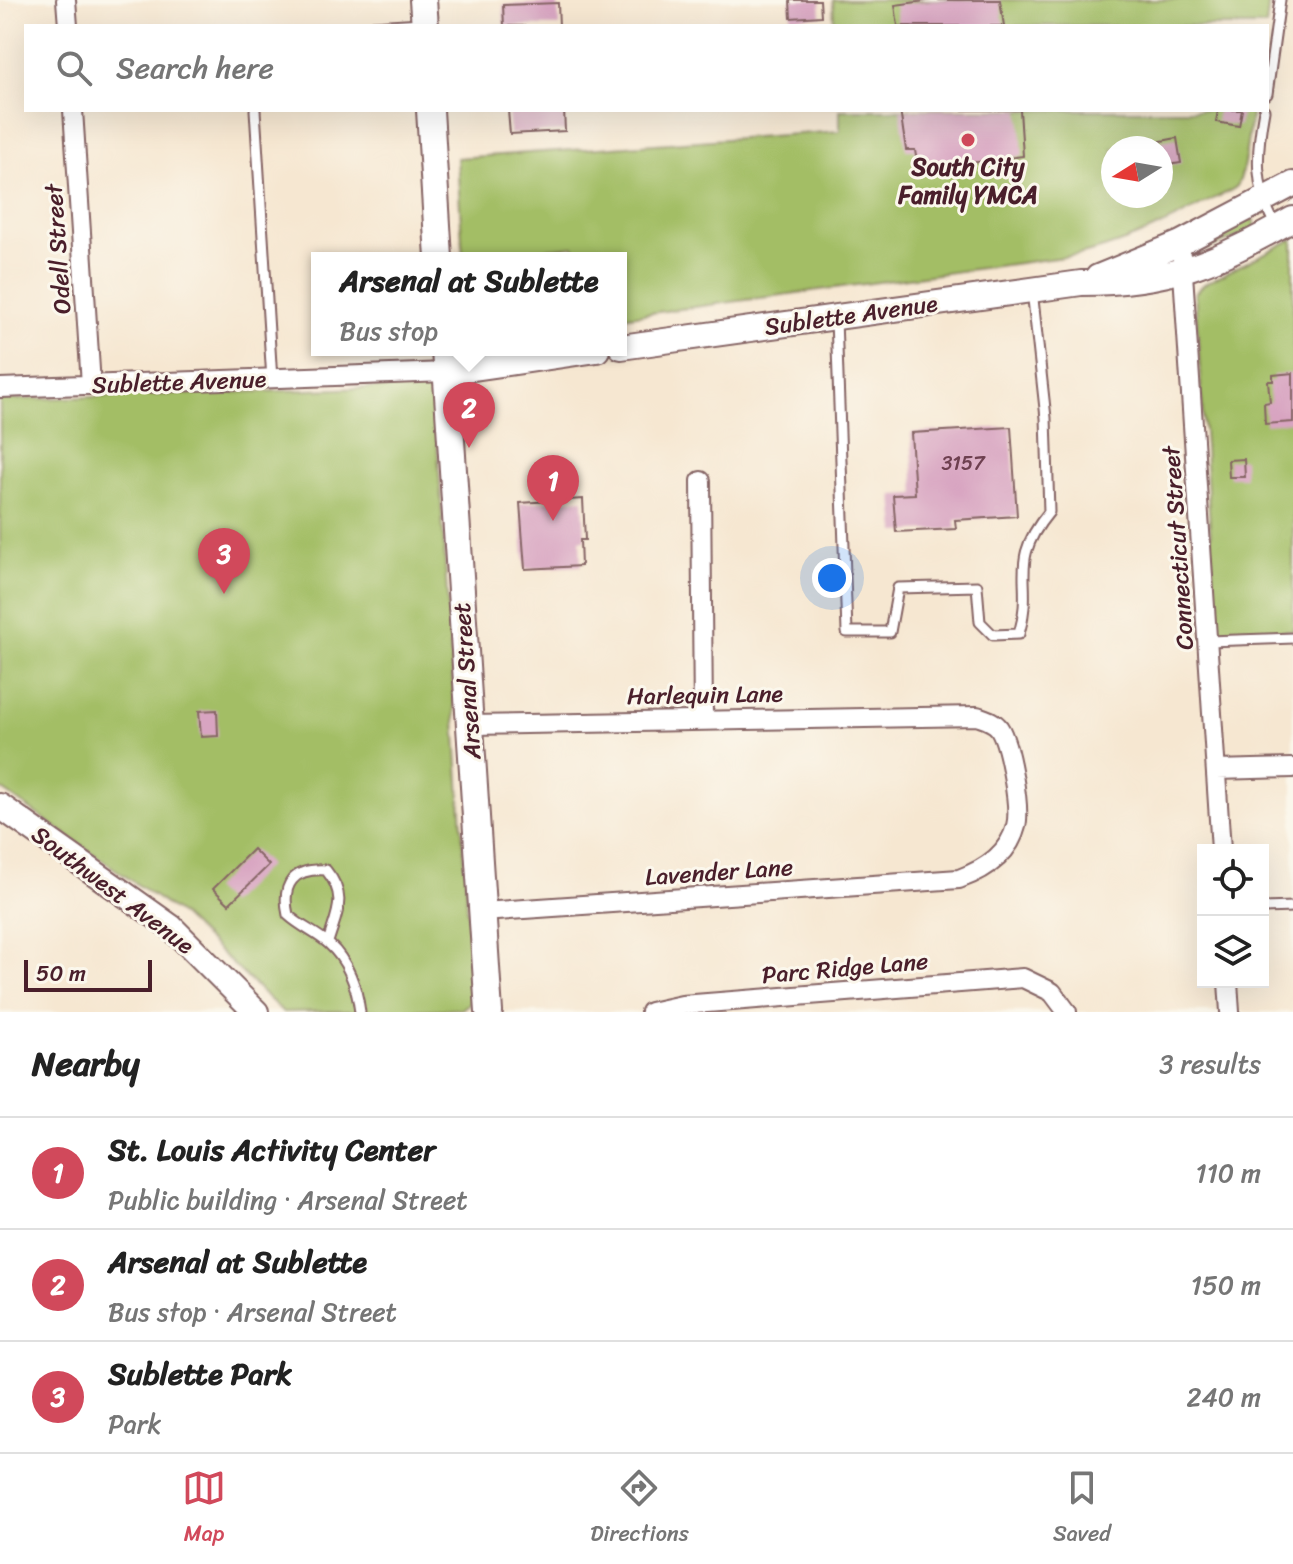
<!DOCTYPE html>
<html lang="en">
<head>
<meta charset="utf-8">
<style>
	body { margin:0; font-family:Sriracha,sans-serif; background:#f6f6f6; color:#222 }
	.controls { position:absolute; right:24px; bottom:24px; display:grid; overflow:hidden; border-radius:0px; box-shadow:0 8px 32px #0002 }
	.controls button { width:72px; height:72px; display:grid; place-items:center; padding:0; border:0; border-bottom:2px solid #e0e0e0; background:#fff; color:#222; font:40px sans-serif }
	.compass { position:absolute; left:1101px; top:136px; width:72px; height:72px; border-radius:50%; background:#fff; box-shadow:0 8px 32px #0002; rotate:259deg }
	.scale { position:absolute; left:24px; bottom:20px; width:128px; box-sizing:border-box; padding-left:8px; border:4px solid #4a1f2b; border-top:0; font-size:22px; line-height:28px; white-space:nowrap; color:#4a1f2b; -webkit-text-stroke:6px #fbf7ec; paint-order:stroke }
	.you { position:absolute; left:832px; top:578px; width:28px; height:28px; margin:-20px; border:6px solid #fff; border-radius:50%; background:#1a73e8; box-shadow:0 0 0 12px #1a73e833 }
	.badge { display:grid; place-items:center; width:52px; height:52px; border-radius:50%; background:#d1495b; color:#fff; font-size:26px; font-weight:700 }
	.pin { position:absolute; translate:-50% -66px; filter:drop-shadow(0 2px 4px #0008) }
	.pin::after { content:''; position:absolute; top:42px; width:28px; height:24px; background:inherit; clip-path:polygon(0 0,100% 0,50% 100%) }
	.popup { position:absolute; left:311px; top:252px; width:316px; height:104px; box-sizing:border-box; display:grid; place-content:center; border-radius:0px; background:#fff; filter:drop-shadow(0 2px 6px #0005); font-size:26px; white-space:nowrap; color:#767676 }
	.popup b { font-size:30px; color:#222 }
	.popup::after { content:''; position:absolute; left:50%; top:100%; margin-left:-16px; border:16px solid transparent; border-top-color:#fff }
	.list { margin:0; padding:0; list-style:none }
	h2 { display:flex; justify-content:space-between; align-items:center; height:104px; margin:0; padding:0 32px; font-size:34px }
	h2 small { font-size:26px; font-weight:400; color:#767676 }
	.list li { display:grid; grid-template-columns:52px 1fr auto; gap:24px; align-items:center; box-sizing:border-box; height:112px; padding:0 32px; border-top:2px solid #e0e0e0 }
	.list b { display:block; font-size:30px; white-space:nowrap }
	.list p { margin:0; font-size:26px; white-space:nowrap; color:#767676 }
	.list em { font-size:26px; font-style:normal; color:#767676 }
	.icon { flex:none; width:44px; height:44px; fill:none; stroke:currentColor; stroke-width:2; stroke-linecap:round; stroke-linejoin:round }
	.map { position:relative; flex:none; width:1293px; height:1012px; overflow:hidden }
	.search { position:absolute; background:#fff; box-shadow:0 8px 32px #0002; left:24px; right:24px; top:24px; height:88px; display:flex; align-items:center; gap:20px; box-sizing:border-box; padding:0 28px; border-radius:0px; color:#767676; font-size:30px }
	.sheet { height:440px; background:#fff }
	nav { display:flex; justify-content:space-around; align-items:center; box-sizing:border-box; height:112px; border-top:2px solid #e0e0e0; background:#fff; font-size:22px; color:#767676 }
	nav a { display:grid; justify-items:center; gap:4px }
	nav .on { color:#d1495b }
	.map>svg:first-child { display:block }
</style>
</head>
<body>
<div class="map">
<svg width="1293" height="1012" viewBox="0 0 1293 1012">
	<rect width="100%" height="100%" fill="#fbf7ec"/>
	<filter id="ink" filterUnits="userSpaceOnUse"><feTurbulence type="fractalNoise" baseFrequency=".0125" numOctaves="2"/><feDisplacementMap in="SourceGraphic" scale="16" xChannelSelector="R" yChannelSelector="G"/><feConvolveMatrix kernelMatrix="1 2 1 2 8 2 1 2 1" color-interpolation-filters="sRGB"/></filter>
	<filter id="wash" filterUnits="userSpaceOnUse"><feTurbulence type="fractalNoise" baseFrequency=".006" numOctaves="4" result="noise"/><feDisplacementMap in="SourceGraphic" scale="32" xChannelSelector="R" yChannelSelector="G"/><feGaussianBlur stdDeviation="1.8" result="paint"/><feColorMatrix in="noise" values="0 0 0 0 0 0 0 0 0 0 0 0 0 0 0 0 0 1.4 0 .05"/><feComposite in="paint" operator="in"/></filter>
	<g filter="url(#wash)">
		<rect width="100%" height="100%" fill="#f6e7d1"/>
		<path fill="#a3be65" stroke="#766e48" stroke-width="2" fill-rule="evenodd" d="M833,0H1269L1266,26H834Z
			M840,110H1252C1248,129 1245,175 1237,186C1231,192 1216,197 1209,201C1167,224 1126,244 1078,255L621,317V258H579L574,246L463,258L457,158L840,131ZM1113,148H1161V196H1113Z
			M1248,219L1255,220V230L1200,252L1203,244Z
			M1293,239V630L1217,633L1195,293L1204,284Z
			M428,386L434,392L473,1000L462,1009L283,1012L182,916L0,788V400Z"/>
		<g id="blocks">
			<path fill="#d8a4c1" d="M790,0H820L821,16L791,18Z
				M932,0H1000L1004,26H898L895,5Z
				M558,3L559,26H504L503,5Z
				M508,110H564L565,131L510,134Z
				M900,110H1020L1023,156L918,170L915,150H906Z
				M1218,110H1242L1239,126L1216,122Z
				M1177,138L1181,163L1161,166V141Z
				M1293,373V422L1265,424L1264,403L1270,402L1268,381H1273V375Z
				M1011,427L1017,516L955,520L956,529L896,532L893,495L915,494L911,433Z
				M1244,459L1245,477H1229L1228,460Z
				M583,499L585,540H580L581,566L525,569L520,503Z
				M217,710L218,736L201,737L199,711Z
				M253,849L269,865L229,904L213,889Z"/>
		</g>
	</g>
	<g filter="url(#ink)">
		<use href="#blocks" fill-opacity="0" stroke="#866565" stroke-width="2"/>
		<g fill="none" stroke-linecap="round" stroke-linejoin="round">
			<defs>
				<path id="service" d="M373,26L421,23
					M1267,94L1280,0
					M255,110L272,380
					M1264,110C1256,154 1254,185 1275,225
					M836,319L847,632H890L898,588L977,586L980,622L993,635L1019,634C1035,580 1006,564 1049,512L1046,418L1032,290
					M1208,641L1293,638
					M1263,908L1293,907
					M328,942C337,912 348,897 326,870C294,868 281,883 288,915C301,927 317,933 329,944C348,961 357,988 360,1012"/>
				<path id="minor" d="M66,0L68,26
					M73,110L91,385
					M1182,258L1221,850
					M0,388L446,372
					M701,481L703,719
					M470,725L977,716C985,719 994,721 999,728C1009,743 1021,808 1016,826C1009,854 984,870 959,879L482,912
					M1216,770L1293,768
					M1228,982L1230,1012
					M650,1012L682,1005L1023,978L1052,992L1067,1012"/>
				<path id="tertiary" d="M1098,277L1181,243L1293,184
					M621,347L1081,283C1171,283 1216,262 1293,219
					M446,372L597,350
					M0,806L171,927L256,1012"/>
				<path id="secondary" d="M423,0L425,26
					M430,110L439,258
					M445,350L489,1012"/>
			</defs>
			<use href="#service" stroke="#866565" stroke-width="13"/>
			<use href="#minor" stroke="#866565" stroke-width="22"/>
			<use href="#tertiary" stroke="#866565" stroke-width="28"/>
			<use href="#secondary" stroke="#866565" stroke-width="30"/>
			<use href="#service" stroke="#fff" stroke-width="9"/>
			<use href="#minor" stroke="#fff" stroke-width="18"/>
			<use href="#tertiary" stroke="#fff" stroke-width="24"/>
			<use href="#secondary" stroke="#fff" stroke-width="26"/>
		</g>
	</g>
	<circle fill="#d1495b" stroke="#fbf7ec" stroke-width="3" cx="968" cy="140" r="8"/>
	<g text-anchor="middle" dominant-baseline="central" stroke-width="6" stroke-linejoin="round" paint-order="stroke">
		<g font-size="20" fill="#6e4050">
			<text x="963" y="463">3157</text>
		</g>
		<g font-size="24" font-weight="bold" fill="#4a1f2b" stroke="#fbf7ec">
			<text x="968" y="167">South City<tspan x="968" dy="28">Family YMCA</tspan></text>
		</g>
		<g font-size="24" fill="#4a1f2b" stroke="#fbf7ec">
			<text transform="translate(58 249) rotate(-94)">Odell Street</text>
			<text transform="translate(851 315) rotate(-8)">Sublette Avenue</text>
			<text transform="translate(179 382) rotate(-2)">Sublette Avenue</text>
			<text transform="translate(1178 548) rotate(-94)">Connecticut Street</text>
			<text transform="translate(467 681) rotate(-94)">Arsenal Street</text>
			<text transform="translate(705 695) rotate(-1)">Harlequin Lane</text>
			<text transform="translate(719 872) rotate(-4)">Lavender Lane</text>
			<text transform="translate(113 890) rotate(37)">Southwest Avenue</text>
			<text transform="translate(845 968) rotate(-5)">Parc Ridge Lane</text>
		</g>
	</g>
</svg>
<div class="controls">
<button><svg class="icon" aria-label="locate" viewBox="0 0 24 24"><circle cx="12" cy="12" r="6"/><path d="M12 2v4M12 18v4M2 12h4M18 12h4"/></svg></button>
<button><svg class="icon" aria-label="layers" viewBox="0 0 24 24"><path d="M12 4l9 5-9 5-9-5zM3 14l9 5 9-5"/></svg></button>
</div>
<svg class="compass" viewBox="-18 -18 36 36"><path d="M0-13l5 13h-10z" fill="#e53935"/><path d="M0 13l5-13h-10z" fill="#767676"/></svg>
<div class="scale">50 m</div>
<div class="you"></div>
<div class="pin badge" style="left:553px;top:521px">1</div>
<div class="pin badge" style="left:469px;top:448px">2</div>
<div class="popup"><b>Arsenal at Sublette</b>Bus stop</div>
<div class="pin badge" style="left:224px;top:594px">3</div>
<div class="search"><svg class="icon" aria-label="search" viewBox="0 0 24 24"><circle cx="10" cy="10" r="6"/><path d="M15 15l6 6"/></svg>Search here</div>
</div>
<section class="sheet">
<h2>Nearby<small>3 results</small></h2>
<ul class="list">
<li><span class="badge">1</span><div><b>St. Louis Activity Center</b><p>Public building · Arsenal Street</p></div><em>110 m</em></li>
<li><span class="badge">2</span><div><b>Arsenal at Sublette</b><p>Bus stop · Arsenal Street</p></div><em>150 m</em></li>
<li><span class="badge">3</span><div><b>Sublette Park</b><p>Park</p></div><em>240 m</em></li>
</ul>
</section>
<nav>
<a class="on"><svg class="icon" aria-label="map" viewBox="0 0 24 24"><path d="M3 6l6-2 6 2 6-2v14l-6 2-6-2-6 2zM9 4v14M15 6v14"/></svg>Map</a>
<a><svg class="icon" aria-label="directions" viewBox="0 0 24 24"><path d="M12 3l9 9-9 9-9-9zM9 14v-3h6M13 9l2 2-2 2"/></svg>Directions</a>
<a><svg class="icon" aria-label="saved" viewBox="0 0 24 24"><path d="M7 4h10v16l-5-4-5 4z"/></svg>Saved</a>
</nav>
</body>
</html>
